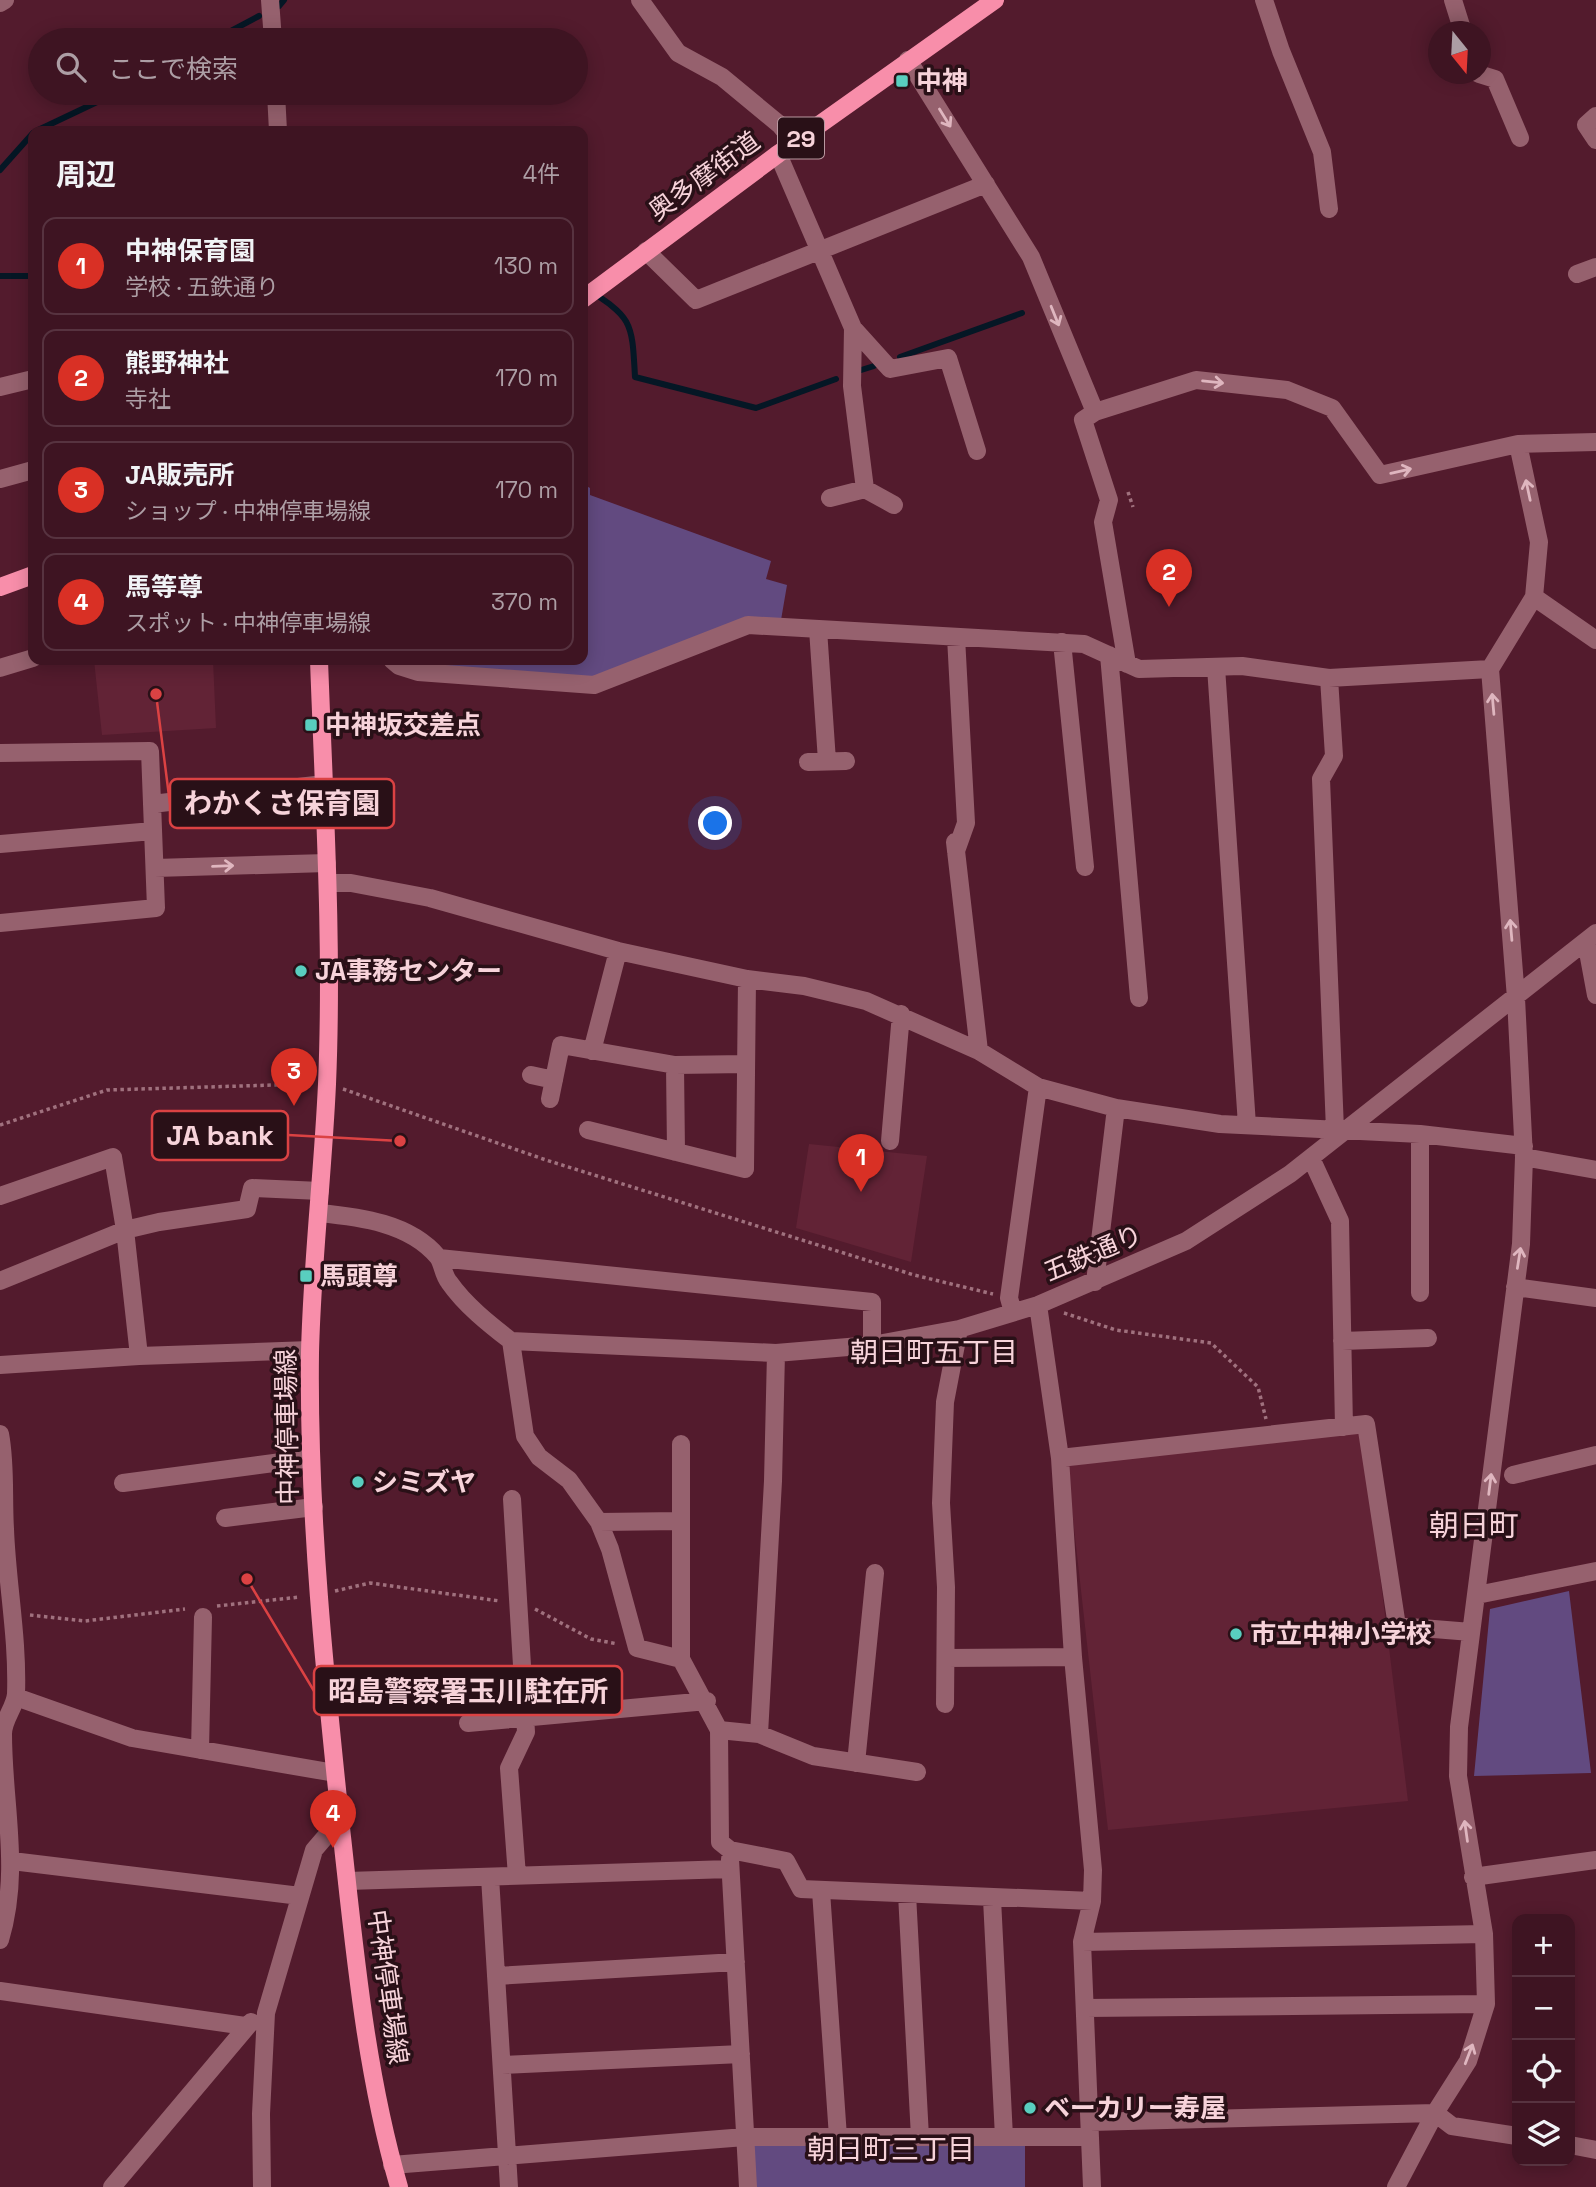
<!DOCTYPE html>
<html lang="ja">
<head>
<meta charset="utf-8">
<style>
	body { margin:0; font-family:"Space Grotesk","Noto Sans JP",sans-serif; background:#451d2a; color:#f1f3f6 }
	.controls { position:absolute; right:21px; bottom:21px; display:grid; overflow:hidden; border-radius:14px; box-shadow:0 4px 18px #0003 }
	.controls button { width:63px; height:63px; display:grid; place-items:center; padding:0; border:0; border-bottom:2px solid #573340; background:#3e1422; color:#f1f3f6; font:35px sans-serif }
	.compass { position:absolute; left:1428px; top:21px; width:63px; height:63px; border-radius:50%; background:#3e1422; box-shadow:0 4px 18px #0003; rotate:162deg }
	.you { position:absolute; left:716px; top:824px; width:24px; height:24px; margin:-18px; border:5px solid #fff; border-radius:50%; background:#1a73e8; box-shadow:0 0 0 10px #1a73e833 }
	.badge { display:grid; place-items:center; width:46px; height:46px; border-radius:50%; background:#d93025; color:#fff; font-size:23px; font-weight:700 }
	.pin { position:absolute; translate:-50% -58px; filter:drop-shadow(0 2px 4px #0008) }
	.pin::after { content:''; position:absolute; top:37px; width:24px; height:21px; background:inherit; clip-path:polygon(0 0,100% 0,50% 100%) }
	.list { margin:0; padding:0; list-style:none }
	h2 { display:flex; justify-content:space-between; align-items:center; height:91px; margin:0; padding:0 28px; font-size:30px }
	h2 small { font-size:23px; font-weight:400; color:#ad9ea5 }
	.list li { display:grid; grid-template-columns:46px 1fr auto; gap:21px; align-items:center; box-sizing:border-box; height:98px; margin:0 14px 14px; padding:0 14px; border:2px solid #573340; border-radius:14px }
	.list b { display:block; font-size:26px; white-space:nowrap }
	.list p { margin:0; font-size:23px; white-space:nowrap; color:#ad9ea5 }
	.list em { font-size:23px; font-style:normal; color:#ad9ea5 }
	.icon { flex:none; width:38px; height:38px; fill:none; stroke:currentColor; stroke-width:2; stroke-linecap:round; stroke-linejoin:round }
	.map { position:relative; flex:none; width:1596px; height:2187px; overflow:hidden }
	.search { position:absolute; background:#3e1422; box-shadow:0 4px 18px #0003; left:28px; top:28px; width:560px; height:77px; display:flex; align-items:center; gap:18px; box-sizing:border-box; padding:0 24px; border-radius:38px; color:#ad9ea5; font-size:26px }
	.panel { position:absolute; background:#3e1422; box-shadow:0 4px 18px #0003; left:28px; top:126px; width:560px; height:539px; border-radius:14px }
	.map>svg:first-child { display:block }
</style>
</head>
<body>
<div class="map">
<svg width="1596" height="2187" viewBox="0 0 1596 2187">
	<rect width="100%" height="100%" fill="#531b2d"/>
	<path fill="#622336" d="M94,660H213L216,728L102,735Z
		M809,1144L927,1156L911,1262L796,1228Z
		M1362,1430L1408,1801L1108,1830L1067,1466Z"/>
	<path fill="#624a80" d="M583,484L590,488V495L771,561L766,579L787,585L781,620L590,679L431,666L412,661L583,660Z
		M1569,1591L1591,1773L1474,1776L1490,1609Z
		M752,2140L1025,2142V2187H755Z"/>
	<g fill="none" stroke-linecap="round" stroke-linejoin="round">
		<path stroke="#051725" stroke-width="6" d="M279,6L284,0
			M214,40L259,16
			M36,131L116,93
			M0,170L33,133
			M0,276H33
			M583,286C632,318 632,319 635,377L756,408L836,379
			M900,357L1022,313
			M858,371L874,366"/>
		<path stroke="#a0717e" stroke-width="3.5" stroke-dasharray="3.5 3.5" stroke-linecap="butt" d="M1128,492L1133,507
			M343,1089L546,1160L914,1275L993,1294
			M0,1125L107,1090L308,1084
			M1064,1313L1116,1330L1211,1343L1258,1387L1266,1419
			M335,1591L370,1583L500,1601
			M217,1606L300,1597
			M535,1609L591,1639L618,1644
			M30,1615L85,1621L185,1609"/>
		<path stroke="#96616e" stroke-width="18" d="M270,0L273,40
			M640,0L678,53L722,77L780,125L794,142
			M1264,0L1281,51L1322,152L1329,209
			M1453,0L1463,32
			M0,3L5,0
			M908,60L1031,257L1095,412L1196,380L1287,390L1332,408L1380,475L1518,444L1596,442
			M1479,74L1495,79L1520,138
			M276,93L278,131
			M1596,116L1586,125L1596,140
			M778,154L853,328L890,369L948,358L977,451
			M646,251L696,300L986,184
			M1577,274L1596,267
			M853,328L852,386L865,489
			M0,387L33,379
			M1095,412L1083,420L1109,500L1103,522L1127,664
			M0,479L33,470
			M830,498L865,489L894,505
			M1534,597L1596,640
			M818,629L827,761
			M1062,642L1085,867
			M1109,655L1139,998
			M392,660L399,666L418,672L594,685L748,625L1084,644L1139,669L1242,666L1329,678L1490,669
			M1216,667L1247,1125
			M0,668L33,658
			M1329,678L1334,756L1321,779L1335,1130
			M0,753L150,751L156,908L0,923
			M808,762L846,761
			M152,804L324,784
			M955,842L979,1051
			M0,844L153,831
			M956,851L966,823L956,637
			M155,868L327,863
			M328,883H351L430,898L618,951L747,979L804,986L866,1001L979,1051L1038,1087L1116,1108L1220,1124L1420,1134L1524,1146
			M1586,941L1596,995
			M592,1051L618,951
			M675,1065L676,1152
			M531,1075L554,1080
			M550,1099L561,1045L675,1065L746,1064
			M588,1130L745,1169L747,979
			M890,1141L901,1014
			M1524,1157L1596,1170
			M1311,1158L1340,1221L1344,1427
			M0,1196L113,1157L125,1230L139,1356
			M319,1213C360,1217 410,1223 438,1257C443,1264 443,1275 449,1282C465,1305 489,1324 511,1341L525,1436L539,1457L569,1480L599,1522L610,1549L637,1648L681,1659L719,1730L720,1842L730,1850L786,1861L801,1889L1092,1901
			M439,1258L872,1302V1345
			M0,1281L125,1230L159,1222L247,1209L252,1188L320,1191
			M1095,1282L1116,1108
			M1515,1287L1596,1298
			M1420,1293V1134
			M1038,1305L1060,1458L1073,1657L1093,1870L1092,1901L1082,1942L1092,2187
			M1013,1312L1009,1298L1038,1087
			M511,1341L776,1353L872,1345L959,1329L1038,1305L1186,1241L1290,1174L1596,933
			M1342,1341L1428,1338
			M0,1365L139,1356L310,1350
			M0,1434C6,1466 3,1497 5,1529C7,1584 18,1638 16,1694C15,1708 3,1719 3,1734C3,1805 21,1870 0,1940
			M681,1444V1659
			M1060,1458L1366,1424L1397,1626L1471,1632
			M1513,1475L1596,1455
			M123,1483L311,1458
			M512,1499L526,1732L509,1768L517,1876
			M225,1518L314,1507
			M599,1522L681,1521
			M1477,1595L1596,1571
			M946,1658L1073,1657
			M16,1697L132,1738L335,1773
			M945,1704L946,1587L941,1503L945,1402L959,1329
			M468,1723L707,1701
			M719,1730L759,1734L813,1756L917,1772
			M759,1734L773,1481L776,1353
			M200,1750L203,1617
			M856,1763L875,1573
			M730,1859L748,2187
			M12,1861L300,1896
			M490,1877L509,2187
			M1473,1877L1596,1860
			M347,1881L730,1869
			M821,1891L838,2137
			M907,1894L920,2137
			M992,1899L1004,2137
			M1082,1942L1484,1934
			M496,1976L736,1962
			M0,1991L245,2026
			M1085,2008L1486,2004
			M502,2065L741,2054
			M1090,2122L1435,2113L1452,2126L1517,2136
			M1570,2145L1596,2150
			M392,2165L745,2137H1090
			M112,2187L251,2022
			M262,2187L261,2114L266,2013L314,1850L326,1836L341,1831
			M1396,2187L1435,2113L1468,2061L1486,2004L1484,1934L1458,1776L1459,1727L1521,1244L1524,1157L1516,998L1490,669L1534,597L1539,542L1518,444"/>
		<path stroke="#f88eaa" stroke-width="18" d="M583,299L778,154L995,0
			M0,587L33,575
			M319,660C324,801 333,942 327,1084C323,1173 312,1263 310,1353C308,1515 325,1677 342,1837C355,1954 366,2074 399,2187"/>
	</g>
	<defs><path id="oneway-shaft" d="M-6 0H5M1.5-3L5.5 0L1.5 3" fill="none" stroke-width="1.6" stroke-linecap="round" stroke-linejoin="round" transform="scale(1.75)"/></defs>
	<g stroke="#dfb6bf">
		<use href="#oneway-shaft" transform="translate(945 118) rotate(58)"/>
		<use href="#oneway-shaft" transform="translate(1055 316) rotate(68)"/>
		<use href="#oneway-shaft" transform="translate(1213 382) rotate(6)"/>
		<use href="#oneway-shaft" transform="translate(1401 471) rotate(-13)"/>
		<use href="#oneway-shaft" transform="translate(1528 490) rotate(-102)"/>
		<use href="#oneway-shaft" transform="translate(1493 704) rotate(-95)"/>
		<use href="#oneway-shaft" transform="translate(223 866) rotate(-2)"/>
		<use href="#oneway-shaft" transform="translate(1511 930) rotate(-95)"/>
		<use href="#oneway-shaft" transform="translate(1519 1258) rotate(-81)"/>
		<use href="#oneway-shaft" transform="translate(1490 1484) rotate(-83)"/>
		<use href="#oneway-shaft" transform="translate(1466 1831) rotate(-98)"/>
		<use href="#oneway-shaft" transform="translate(1469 2054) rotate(-69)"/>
	</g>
	<g fill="#59cebf" stroke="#291017" stroke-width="2.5">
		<rect x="895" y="74" width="14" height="14" rx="3.5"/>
		<rect x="304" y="718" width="14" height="14" rx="3.5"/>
		<circle cx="301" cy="971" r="7"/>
		<rect x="299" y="1269" width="14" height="14" rx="3.5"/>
		<circle cx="358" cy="1482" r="7"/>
		<circle cx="1236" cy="1634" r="7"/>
		<circle cx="1030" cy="2108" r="7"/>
	</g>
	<g text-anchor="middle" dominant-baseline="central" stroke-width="7" stroke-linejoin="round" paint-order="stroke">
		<rect fill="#291017" stroke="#b998a0" stroke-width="2" x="778" y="117.5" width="46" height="41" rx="5"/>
		<g font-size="24" font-weight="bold" fill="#f7d3da">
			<text x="801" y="138">29</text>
		</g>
		<g font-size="26" font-weight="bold" fill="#f7d3da" stroke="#291017" text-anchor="start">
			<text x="916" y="81">中神</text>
			<text x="325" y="725">中神坂交差点</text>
			<text x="315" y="971">JA事務センター</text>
			<text x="320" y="1276">馬頭尊</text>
			<text x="372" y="1482">シミズヤ</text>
			<text x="1250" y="1634">市立中神小学校</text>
			<text x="1044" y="2108">ベーカリー寿屋</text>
		</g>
		<g font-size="26" fill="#f7d3da" stroke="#291017">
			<text transform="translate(704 176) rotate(-36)">奥多摩街道</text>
			<text transform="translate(1093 1253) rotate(-23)">五鉄通り</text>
			<text transform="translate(287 1427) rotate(-91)">中神停車場線</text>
			<text transform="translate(388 1987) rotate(82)">中神停車場線</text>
		</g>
		<g font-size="28" fill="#f7d3da" stroke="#291017">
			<text x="934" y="1352">朝日町五丁目</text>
			<text x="891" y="2149">朝日町三丁目</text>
		</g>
		<g font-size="30" fill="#f7d3da" stroke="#291017">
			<text x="1474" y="1525">朝日町</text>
		</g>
	</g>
	<path fill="none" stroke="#db4243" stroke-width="2.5" d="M156 694L170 804M400 1141L288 1135M247 1579L314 1691"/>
	<g fill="#db4243" stroke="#291017" stroke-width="2.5">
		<circle cx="156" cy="694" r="7"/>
		<circle cx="400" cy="1141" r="7"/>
		<circle cx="247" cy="1579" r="7"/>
	</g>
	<g fill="#291017" stroke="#db4243" stroke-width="2.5">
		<rect x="170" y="779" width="224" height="49" rx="7"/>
		<rect x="152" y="1111" width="136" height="49" rx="7"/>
		<rect x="314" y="1666" width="308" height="49" rx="7"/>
	</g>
	<g font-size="28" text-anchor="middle" font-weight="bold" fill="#f7d3da">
		<text x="282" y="813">わかくさ保育園</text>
		<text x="220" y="1145">JA bank</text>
		<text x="468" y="1701">昭島警察署玉川駐在所</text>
	</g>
</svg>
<div class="controls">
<button>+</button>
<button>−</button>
<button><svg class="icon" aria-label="locate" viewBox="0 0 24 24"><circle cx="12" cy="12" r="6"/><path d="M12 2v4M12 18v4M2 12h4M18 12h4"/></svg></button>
<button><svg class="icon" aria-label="layers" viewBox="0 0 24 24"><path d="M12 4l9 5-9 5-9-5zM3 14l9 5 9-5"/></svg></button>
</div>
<svg class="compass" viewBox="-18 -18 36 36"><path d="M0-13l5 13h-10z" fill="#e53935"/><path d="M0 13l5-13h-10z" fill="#ad9ea5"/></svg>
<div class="you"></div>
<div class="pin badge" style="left:861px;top:1192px">1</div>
<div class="pin badge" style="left:1169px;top:607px">2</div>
<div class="pin badge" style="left:294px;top:1106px">3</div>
<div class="pin badge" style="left:333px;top:1848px">4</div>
<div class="search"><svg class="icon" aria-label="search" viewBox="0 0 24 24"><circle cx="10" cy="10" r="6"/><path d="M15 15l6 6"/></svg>ここで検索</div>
<section class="panel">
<h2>周辺<small>4件</small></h2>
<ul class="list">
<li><span class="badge">1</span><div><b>中神保育園</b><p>学校 · 五鉄通り</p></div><em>130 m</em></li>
<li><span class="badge">2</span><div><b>熊野神社</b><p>寺社</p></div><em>170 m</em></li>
<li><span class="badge">3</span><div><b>JA販売所</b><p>ショップ · 中神停車場線</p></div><em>170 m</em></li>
<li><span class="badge">4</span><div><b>馬等尊</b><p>スポット · 中神停車場線</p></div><em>370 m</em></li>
</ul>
</section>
</div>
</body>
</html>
